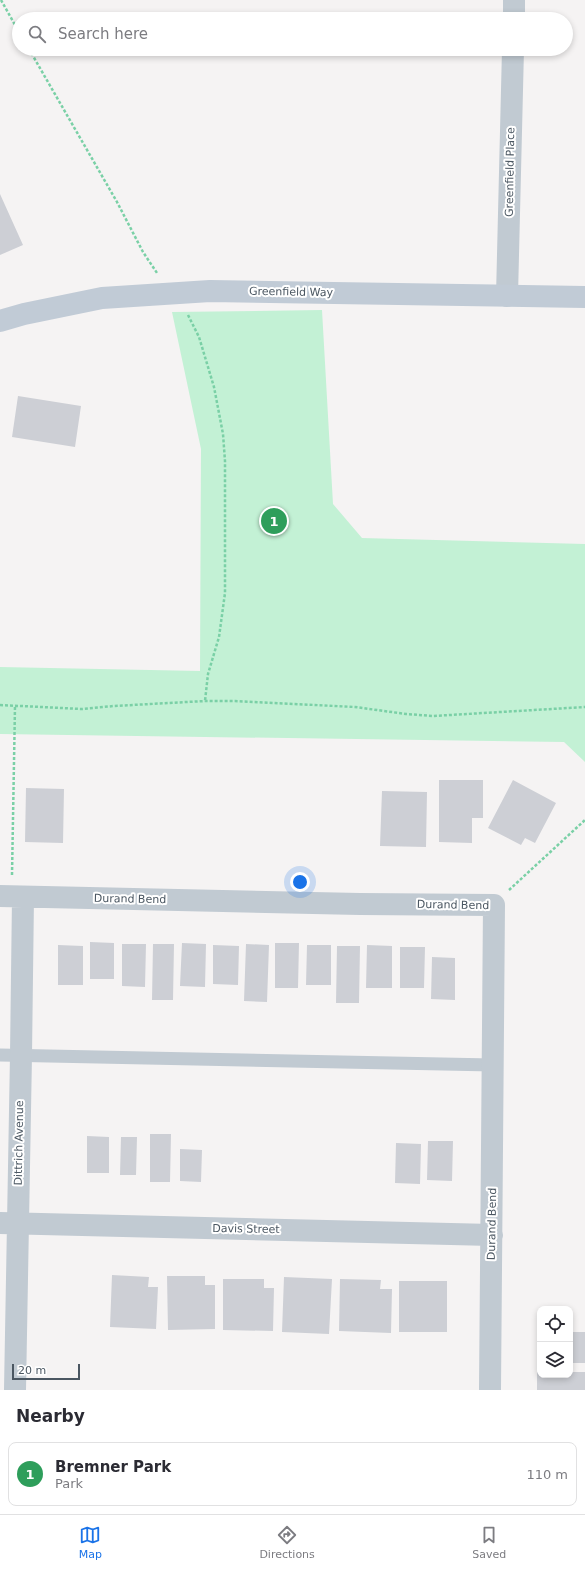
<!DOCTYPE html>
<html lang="en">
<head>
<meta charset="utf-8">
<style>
	body { margin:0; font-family:"DejaVu Sans",sans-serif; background:#f2f2f3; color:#2b2b33 }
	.controls { position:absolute; right:12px; bottom:12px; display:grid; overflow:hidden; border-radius:8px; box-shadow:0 2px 6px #0003 }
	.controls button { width:36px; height:36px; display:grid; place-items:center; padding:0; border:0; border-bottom:1px solid #e1e1e2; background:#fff; color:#2b2b33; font:20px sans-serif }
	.scale { position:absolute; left:12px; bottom:10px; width:68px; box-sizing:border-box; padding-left:4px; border:2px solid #4a5661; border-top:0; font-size:11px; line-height:14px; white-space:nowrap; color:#4a5661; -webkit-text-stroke:3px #fff; paint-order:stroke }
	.you { position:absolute; left:300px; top:882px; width:14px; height:14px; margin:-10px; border:3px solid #fff; border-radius:50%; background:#1a73e8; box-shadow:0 0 0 6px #1a73e833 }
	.badge { display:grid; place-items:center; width:26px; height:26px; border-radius:50%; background:#1a73e8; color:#fff; font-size:13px; font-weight:700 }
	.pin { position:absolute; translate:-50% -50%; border:2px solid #fff; box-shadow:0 1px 4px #0006 }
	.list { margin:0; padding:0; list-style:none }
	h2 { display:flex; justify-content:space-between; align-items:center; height:52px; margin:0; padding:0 16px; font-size:17px }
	h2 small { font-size:13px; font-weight:400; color:#7c7c81 }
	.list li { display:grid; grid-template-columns:26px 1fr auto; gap:12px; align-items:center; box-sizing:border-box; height:64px; margin:0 8px 8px; padding:0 8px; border:1px solid #e1e1e2; border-radius:8px }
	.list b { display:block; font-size:15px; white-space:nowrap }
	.list p { margin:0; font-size:13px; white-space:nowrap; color:#7c7c81 }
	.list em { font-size:13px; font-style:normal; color:#7c7c81 }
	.icon { flex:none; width:22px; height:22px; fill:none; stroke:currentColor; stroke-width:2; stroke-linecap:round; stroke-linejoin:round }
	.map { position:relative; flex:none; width:585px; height:1390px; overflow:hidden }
	.search { position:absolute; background:#fff; box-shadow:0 2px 6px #0003; left:12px; right:12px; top:12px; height:44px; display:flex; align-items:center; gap:10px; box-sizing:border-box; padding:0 14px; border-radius:22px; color:#7c7c81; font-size:15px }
	.sheet { height:124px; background:#fff }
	nav { display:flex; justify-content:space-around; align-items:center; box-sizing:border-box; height:56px; border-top:1px solid #e1e1e2; background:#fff; font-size:11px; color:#7c7c81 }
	nav a { display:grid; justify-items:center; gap:2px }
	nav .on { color:#1a73e8 }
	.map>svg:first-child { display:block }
</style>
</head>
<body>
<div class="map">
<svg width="585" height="1390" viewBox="0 0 585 1390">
	<rect width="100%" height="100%" fill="#f5f3f3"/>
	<path fill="#c3f1d5" d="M322,310L333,504L362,538L585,544V762L564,742L0,734V667L200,671L201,449L172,312Z"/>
	<path fill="#cdcfd5" d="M0,194L23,245L0,255Z
		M18,396L81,406L75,447L12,437Z
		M439,780H483V818H472V843L439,842Z
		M513,780L556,803L535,843L525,838L521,845L488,828Z
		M26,788L64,789L63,843L25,842Z
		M382,791L427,792L426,847L380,846Z
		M90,942L114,943V979H90Z
		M182,943L206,944L205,987L180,986Z
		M275,943H299L298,988H275Z
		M122,944H146L145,987L122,986Z
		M153,944H174L173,1000H152Z
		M246,944L269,945L267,1002L244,1001Z
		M58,945L83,946V985H58Z
		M213,945L239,946L238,985L213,984Z
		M307,945H331V985H306Z
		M367,945L392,946V988H366Z
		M337,946H360L359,1003H336Z
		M400,947H425L424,988H400Z
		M432,957L455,958V1000L431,999Z
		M150,1134H171L170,1182H150Z
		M87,1136L109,1137V1173H87Z
		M121,1137H137L136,1175H120Z
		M428,1141H453L452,1181L427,1180Z
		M396,1143L421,1144L420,1184L395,1183Z
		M180,1149L202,1150L201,1182L180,1181Z
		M112,1275L149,1277L148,1287H158L156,1329L110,1327Z
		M167,1276H205V1285H215V1329L168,1330Z
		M284,1277L332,1279L329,1334L282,1332Z
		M223,1279H264V1288H274L273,1331L223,1330Z
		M340,1279L381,1280L380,1289H392L391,1333L339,1331Z
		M399,1281H447V1332H399Z
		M570,1332H585V1363H570Z
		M537,1372H540V1375H570V1372H585V1390H537Z"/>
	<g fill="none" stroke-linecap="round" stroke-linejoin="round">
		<path stroke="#7ad0a6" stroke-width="2.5" stroke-dasharray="3 2" stroke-linecap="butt" d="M1,0L19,32
			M29,49L117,202L143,252L157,273
			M188,315L199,337L214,387L223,434L225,461V593L219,637L208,674L205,701
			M0,705L82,709L114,706L205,701H235L355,707L406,714L433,716L585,707
			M12,875L15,706
			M509,890L585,820"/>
		<path stroke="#c1cad2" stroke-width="13" d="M0,1055L493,1065"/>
		<path stroke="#c1cad2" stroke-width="22" d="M514,19V0
			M507,296L513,49
			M0,896L360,904L494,905L490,1390
			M0,1223L492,1235
			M15,1390L21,1055L23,897"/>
		<path stroke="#c1cbd6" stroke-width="22" d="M0,321L24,314L102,298L210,291L585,297"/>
	</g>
	<g text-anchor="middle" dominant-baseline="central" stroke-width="4" stroke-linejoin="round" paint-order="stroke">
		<g font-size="11" fill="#4a5661" stroke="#fff">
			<text transform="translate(510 172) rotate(-89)">Greenfield Place</text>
			<text transform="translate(291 292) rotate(1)">Greenfield Way</text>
			<text transform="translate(130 899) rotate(1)">Durand Bend</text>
			<text transform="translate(453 905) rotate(1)">Durand Bend</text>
			<text transform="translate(19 1143) rotate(-89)">Dittrich Avenue</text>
			<text transform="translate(492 1224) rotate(-89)">Durand Bend</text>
			<text transform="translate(246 1229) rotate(1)">Davis Street</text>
		</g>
	</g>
</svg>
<div class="controls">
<button><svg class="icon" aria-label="locate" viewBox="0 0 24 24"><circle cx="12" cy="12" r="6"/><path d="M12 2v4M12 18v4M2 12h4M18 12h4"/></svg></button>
<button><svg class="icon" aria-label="layers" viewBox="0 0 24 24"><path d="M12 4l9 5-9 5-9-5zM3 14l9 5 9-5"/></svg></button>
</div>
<div class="scale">20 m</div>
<div class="you"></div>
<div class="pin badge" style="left:274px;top:521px;background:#2e9e5b">1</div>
<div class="search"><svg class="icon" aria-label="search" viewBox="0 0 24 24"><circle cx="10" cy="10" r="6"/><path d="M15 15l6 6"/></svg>Search here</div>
</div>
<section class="sheet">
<h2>Nearby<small></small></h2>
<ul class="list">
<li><span class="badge" style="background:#2e9e5b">1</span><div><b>Bremner Park</b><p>Park</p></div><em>110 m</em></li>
</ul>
</section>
<nav>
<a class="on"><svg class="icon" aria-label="map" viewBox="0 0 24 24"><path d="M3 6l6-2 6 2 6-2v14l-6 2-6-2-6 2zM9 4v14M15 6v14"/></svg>Map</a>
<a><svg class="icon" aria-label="directions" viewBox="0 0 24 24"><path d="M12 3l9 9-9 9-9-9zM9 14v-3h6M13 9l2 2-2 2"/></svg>Directions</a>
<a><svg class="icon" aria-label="saved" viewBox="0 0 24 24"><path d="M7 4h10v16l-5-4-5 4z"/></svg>Saved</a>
</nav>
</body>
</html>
